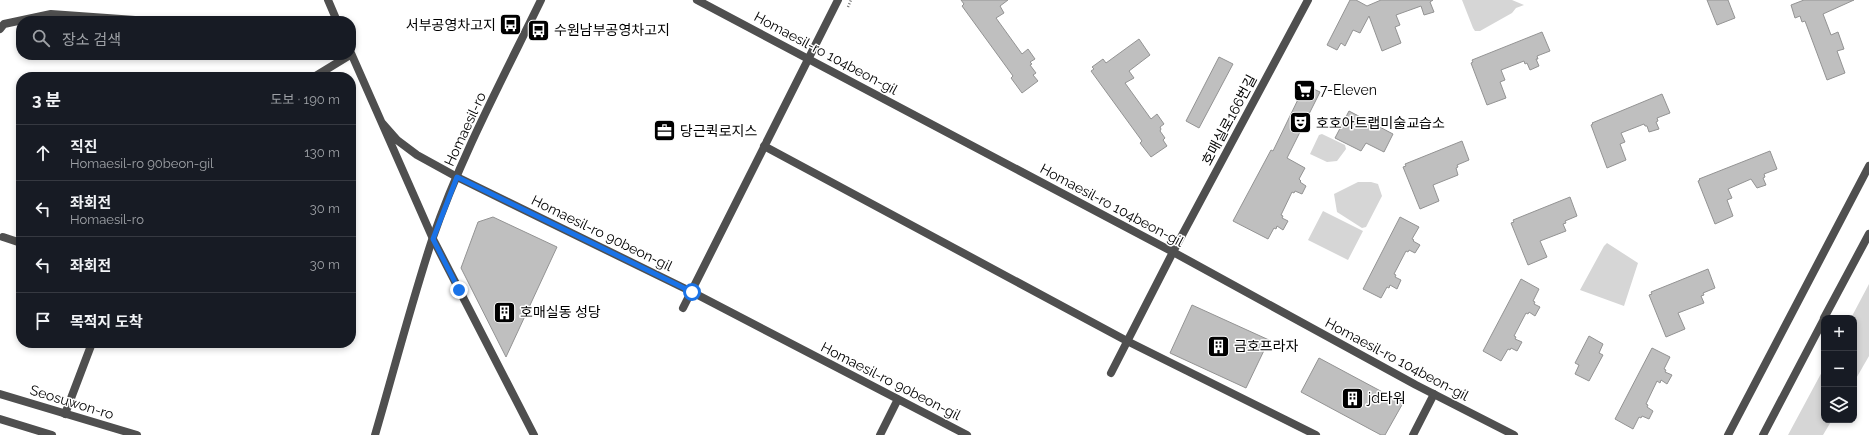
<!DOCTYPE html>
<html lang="ko">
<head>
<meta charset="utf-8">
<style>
	body { margin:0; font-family:Raleway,"Noto Sans KR",sans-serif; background:#242831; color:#f1f3f6 }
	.controls { position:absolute; right:12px; bottom:12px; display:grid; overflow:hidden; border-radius:8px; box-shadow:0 2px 6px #0003 }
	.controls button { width:36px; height:36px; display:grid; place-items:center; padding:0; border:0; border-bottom:1px solid #363941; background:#171b24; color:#f1f3f6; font:20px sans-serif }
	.stop { position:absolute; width:12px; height:12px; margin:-9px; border:3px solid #1a73e8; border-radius:50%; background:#fff }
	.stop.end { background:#1a73e8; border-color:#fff; box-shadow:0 1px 4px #0008 }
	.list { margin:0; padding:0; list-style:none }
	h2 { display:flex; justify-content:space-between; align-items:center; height:52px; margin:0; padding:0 16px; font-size:17px }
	h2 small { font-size:13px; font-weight:400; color:#9ea1a6 }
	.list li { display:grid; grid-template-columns:26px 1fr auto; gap:12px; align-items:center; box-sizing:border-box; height:56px; padding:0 16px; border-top:1px solid #363941 }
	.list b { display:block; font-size:15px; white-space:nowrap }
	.list p { margin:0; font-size:13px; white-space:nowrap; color:#9ea1a6 }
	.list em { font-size:13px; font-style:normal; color:#9ea1a6 }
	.icon { flex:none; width:22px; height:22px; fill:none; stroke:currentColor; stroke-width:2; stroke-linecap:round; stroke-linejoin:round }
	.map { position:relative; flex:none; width:1869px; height:435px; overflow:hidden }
	.search { position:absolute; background:#171b24; box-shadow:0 2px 6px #0003; left:16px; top:16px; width:340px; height:44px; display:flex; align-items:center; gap:10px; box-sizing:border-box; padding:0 14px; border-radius:16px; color:#9ea1a6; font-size:15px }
	.panel { position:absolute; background:#171b24; box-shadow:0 2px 6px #0003; left:16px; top:72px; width:340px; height:276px; border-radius:16px }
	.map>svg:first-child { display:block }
</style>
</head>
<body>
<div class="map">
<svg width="1869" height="435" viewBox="0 0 1869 435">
	<rect width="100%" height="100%" fill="#fff"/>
	<path fill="#d6d6d6" d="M1462,0H1512L1524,5L1516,8L1512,13L1480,31H1475L1473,28Z
		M1322,134L1345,145L1346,149L1337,161L1327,162L1310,154L1319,135Z
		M1358,182H1371L1378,184L1382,196L1366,227L1362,228L1337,212L1334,194Z
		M1323,211L1363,231L1348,260L1308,240Z
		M1607,243L1638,263L1624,306L1580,290L1604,246Z
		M1869,284V356L1854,382V318H1851Z
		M1824,368V420H1832L1823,435H1788Z"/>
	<path fill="#bfbfbf" stroke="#939393" d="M961,0H1008L1000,6L1004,13L996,18L1022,54L1028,49L1035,59L1030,62L1032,64L1030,65L1036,73L1033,75L1038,81L1022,93L1011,78L1013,76L962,6L964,4Z
		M1350,0H1356L1367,6L1381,0H1433L1430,2L1434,12L1424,15L1421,6L1396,15L1400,25L1395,27L1401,43L1382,51L1369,16L1360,33L1353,30L1345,46L1341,43L1337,50L1327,45Z
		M1707,0H1728L1735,18L1717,25Z
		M1804,0H1854L1823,14L1831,35L1838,32L1844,49L1837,51L1845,73L1827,80L1805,21L1802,22L1800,16L1795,18L1791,5Z
		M1542,32L1550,51L1537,56L1538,59H1536L1539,66L1530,70L1527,63L1525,64L1524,61L1501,70L1505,80L1500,82L1506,98L1487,105L1471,63L1473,62L1472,60Z
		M1139,39L1150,55L1129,71L1134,78L1125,83L1151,119L1157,114L1164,124L1160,127L1161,129L1160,131L1165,138L1163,140L1167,146L1151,157L1140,143L1142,141L1091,71L1094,69L1092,67L1103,59L1106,63Z
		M1219,57L1233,64L1199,128L1186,121Z
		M1305,85L1320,92L1287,158L1305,168L1299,179L1301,181L1300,182L1306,186L1302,194L1295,191L1294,193L1292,192L1281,215L1283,216L1282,218L1288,221L1283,230L1277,226L1276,229L1274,228L1268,239L1233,221L1271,150L1273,151Z
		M1662,94L1670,113L1657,118L1658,121L1656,122L1659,129L1649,132L1647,126H1645L1644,124L1621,133L1625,142L1620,144L1626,160L1607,168L1591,125L1593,124L1592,123Z
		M1349,111L1393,134L1384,152L1366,143L1361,151L1335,138Z
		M1462,141L1469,160L1457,165L1458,167L1456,168L1458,175L1433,185L1439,201L1420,209L1403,167L1406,166L1405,164Z
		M1770,151L1777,169L1764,174L1765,177L1763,178L1766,185L1757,188L1751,179L1728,189L1732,198L1727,200L1733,216L1715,224L1698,181L1700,180L1699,179Z
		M1570,197L1577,216L1565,221L1566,223L1563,224L1566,231L1540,241L1547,257L1528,265L1511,223L1514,222L1513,220Z
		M493,217L557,247L506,357L461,268L478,222Z
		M1400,217L1419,227L1412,239L1414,240L1413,241L1420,245L1415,253L1409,250L1408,252L1406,251L1394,274L1396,275L1395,277L1401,280L1397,289L1390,285L1389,288L1387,287L1381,298L1363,289Z
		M1708,269L1715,288L1703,293L1704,295L1701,296L1704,303L1678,313L1685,329L1666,337L1649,295L1652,294L1651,292Z
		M1521,279L1539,289L1533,301L1535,302L1534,304L1540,307L1535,316L1529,312L1528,314L1526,313L1514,336L1516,337L1515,339L1522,342L1517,351L1511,348L1510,350L1508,349L1501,361L1483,351Z
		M1192,305L1269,340L1246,388L1170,353Z
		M1589,336L1603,344L1599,353L1603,355L1589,381L1575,374L1579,365L1575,363Z
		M1652,348L1670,357L1664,369L1666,370L1665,372L1672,375L1667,384L1661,380L1660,383L1657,381L1646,404L1648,405L1647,407L1653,411L1649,419L1642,416L1641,418L1639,417L1633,429L1615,419Z
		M1319,358L1403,403L1385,435H1381L1301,392Z"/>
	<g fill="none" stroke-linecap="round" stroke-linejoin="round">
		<path stroke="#717171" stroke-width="2.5" stroke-dasharray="1 2" stroke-linecap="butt" d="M848,7L851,0"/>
		<path stroke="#4f4f4f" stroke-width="8" d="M328,0L337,21
			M0,29L4,24L51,14L149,21
			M351,53L433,239L534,435
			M314,77L350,55
			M382,123L397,140L417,155L457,177L692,292L967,435
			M764,146L1127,341L1316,435
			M3,237L21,243
			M683,308L838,0
			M1111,373L1173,252L1308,0
			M65,414L92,343
			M880,435L898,399
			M1413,435L1434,394"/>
		<path stroke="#4f4f4f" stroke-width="8" d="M697,0L1173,252L1416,385L1514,435
			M1824,318L1869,234
			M0,394L137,435
			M0,419L52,435
			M375,435C394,370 411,304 432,240C460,158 503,78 541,0
			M1728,435L1869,166
			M1763,435L1824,319"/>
	</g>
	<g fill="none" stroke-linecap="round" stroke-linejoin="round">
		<path stroke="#1a73e8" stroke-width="5" d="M459,290L433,239L457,177L692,292"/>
	</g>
	<defs>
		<symbol id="bus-square" viewBox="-11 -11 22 22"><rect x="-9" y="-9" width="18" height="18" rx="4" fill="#000" stroke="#fff"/><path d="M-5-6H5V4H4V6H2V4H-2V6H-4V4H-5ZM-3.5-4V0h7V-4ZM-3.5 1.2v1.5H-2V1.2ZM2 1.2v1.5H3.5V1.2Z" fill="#fff"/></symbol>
		<symbol id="supermarket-square" viewBox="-11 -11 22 22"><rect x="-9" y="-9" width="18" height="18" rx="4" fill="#000" stroke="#fff"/><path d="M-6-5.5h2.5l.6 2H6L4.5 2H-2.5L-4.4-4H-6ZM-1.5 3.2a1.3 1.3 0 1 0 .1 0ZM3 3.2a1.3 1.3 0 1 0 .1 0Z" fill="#fff"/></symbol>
		<symbol id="theatre-square" viewBox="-11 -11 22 22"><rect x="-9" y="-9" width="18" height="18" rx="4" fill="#000" stroke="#fff"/><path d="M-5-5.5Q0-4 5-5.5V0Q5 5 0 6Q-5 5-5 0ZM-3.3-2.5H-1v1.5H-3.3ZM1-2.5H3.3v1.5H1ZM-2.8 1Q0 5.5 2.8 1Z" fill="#fff"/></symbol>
		<symbol id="office-square" viewBox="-11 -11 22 22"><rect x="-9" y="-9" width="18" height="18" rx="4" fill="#000" stroke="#fff"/><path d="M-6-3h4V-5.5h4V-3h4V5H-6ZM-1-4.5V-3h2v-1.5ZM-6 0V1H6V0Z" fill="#fff"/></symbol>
		<symbol id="building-square" viewBox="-11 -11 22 22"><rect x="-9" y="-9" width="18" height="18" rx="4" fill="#000" stroke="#fff"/><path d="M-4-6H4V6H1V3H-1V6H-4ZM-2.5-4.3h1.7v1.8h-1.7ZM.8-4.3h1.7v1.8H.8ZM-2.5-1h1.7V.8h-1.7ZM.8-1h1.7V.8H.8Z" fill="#fff"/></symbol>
	</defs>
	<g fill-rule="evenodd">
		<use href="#bus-square" x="498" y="12" width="25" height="25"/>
		<use href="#bus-square" x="526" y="18" width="25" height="25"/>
		<use href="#supermarket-square" x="1292" y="78" width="25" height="25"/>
		<use href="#theatre-square" x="1288" y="110" width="25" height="25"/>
		<use href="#office-square" x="652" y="118" width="25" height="25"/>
		<use href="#building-square" x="492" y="300" width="25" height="25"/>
		<use href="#building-square" x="1206" y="334" width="25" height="25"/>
		<use href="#building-square" x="1340" y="386" width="25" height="25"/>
	</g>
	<g text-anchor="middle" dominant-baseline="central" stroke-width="3" stroke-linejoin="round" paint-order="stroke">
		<g font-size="14" fill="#000" stroke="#fff" text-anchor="start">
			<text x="496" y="25" text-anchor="end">서부공영차고지</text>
			<text x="554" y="30">수원남부공영차고지</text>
			<text x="1320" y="90">7-Eleven</text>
			<text x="1316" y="123">호호아트랩미술교습소</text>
			<text x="680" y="131">당근퀵로지스</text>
			<text x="520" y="312">호매실동 성당</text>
			<text x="1234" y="346">금호프라자</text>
			<text x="1368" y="398">jd타워</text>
		</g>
		<g font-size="14" fill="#000" stroke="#fff">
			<text transform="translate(826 53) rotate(28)">Homaesil-ro 104beon-gil</text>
			<text transform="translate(1229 120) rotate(-62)">호매실로166번길</text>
			<text transform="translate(465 129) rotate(-65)">Homaesil-ro</text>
			<text transform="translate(1112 205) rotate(28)">Homaesil-ro 104beon-gil</text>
			<text transform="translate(602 233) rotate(26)">Homaesil-ro 90beon-gil</text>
			<text transform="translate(1397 359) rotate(28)">Homaesil-ro 104beon-gil</text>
			<text transform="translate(891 381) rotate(27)">Homaesil-ro 90beon-gil</text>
			<text transform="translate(72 402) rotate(17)">Seosuwon-ro</text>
		</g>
	</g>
</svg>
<div class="controls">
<button>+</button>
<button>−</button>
<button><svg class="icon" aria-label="layers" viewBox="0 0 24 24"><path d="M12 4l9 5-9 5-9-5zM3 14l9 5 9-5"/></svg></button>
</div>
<div class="stop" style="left:692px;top:292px"></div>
<div class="stop end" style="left:459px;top:290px"></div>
<div class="search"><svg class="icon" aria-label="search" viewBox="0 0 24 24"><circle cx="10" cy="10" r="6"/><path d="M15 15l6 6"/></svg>장소 검색</div>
<section class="panel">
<h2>3 분<small>도보 · 190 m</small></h2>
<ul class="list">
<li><svg class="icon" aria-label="ahead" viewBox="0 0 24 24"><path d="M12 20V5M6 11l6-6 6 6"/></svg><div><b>직진</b><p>Homaesil-ro 90beon-gil</p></div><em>130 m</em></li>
<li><svg class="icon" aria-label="left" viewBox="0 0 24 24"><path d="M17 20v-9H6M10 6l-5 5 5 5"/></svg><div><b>좌회전</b><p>Homaesil-ro</p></div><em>30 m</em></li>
<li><svg class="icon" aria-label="left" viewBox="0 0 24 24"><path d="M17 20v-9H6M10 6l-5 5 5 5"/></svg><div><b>좌회전</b></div><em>30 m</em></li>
<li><svg class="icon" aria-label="arrive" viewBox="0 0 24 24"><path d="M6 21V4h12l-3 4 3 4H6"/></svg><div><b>목적지 도착</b></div></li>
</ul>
</section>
</div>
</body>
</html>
